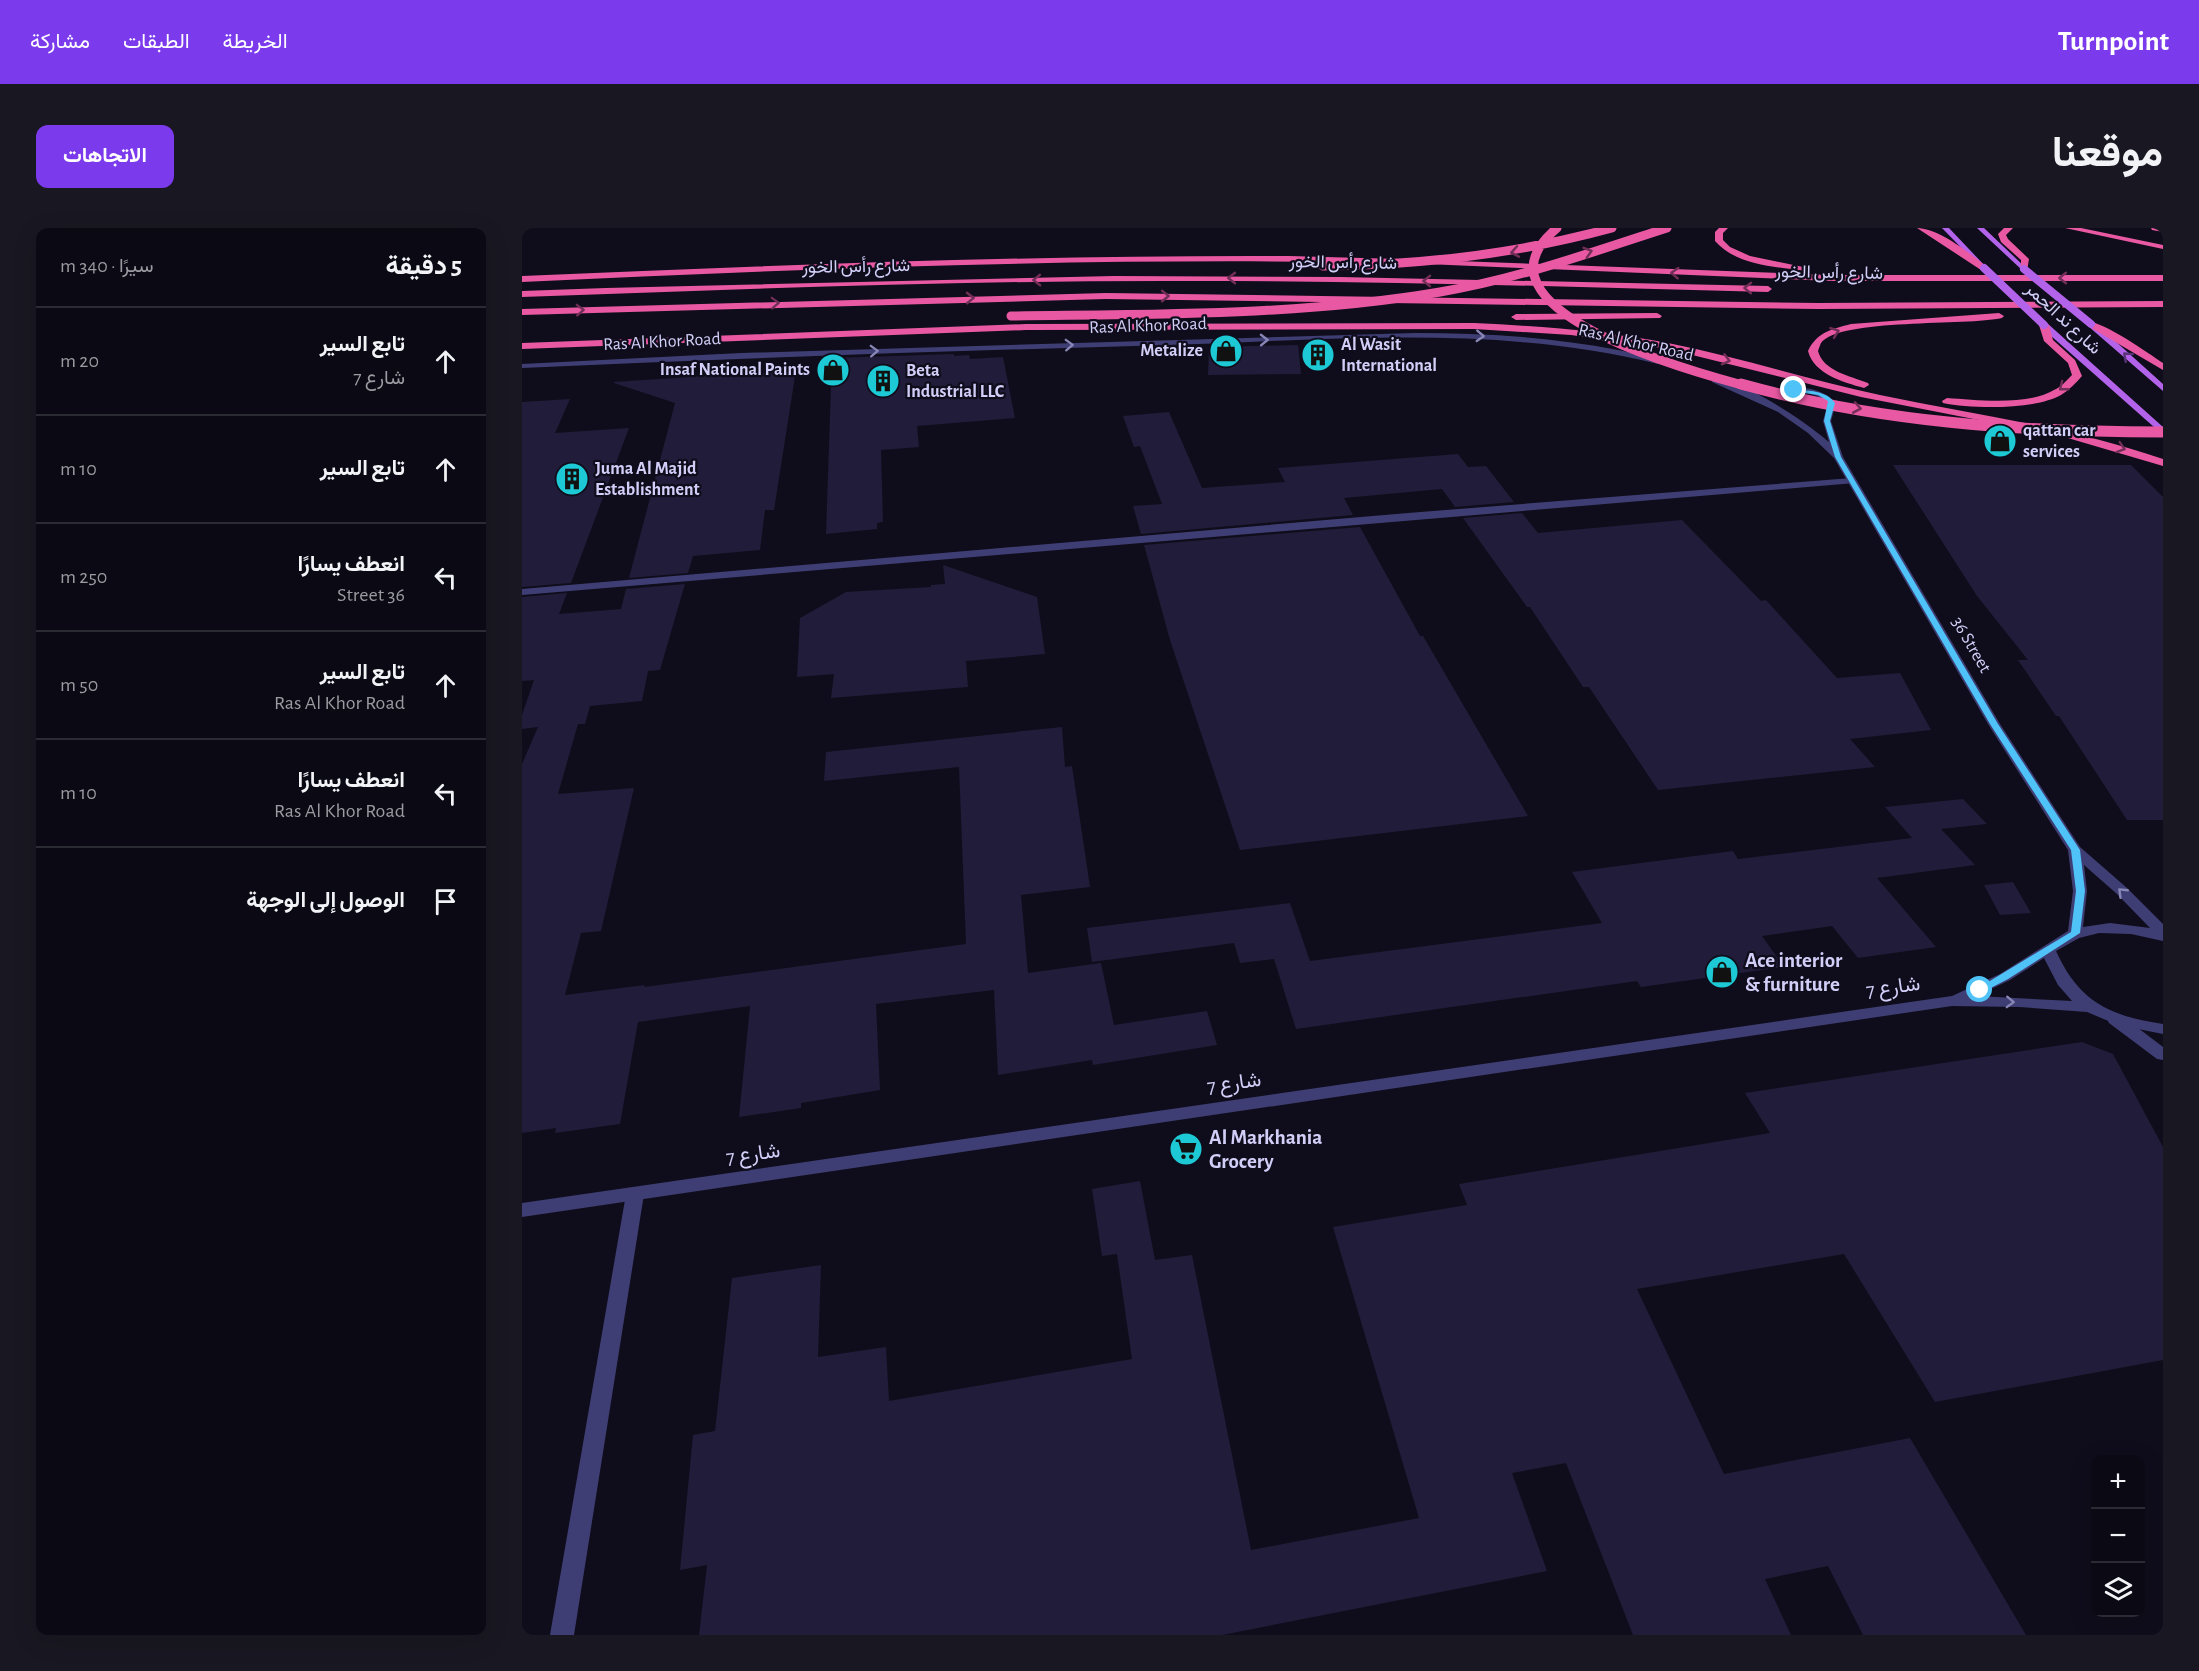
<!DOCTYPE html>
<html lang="ar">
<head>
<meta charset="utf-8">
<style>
	body { margin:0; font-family:"Alegreya Sans",Vazirmatn,sans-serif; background:#191822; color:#f1f3f6; direction:rtl }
	.controls { position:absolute; right:18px; bottom:18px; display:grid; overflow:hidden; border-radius:12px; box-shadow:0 6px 24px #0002 }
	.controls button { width:54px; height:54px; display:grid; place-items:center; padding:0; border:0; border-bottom:2px solid #2b2b34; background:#0b0a14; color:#f1f3f6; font:30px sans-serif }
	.stop { position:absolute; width:18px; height:18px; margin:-14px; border:4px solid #4fc3f7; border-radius:50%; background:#fff }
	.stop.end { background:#4fc3f7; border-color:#fff; box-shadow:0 2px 6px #0008 }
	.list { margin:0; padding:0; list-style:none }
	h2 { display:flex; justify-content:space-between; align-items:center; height:78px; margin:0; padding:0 24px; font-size:26px }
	h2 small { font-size:20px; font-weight:400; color:#9a9aa0 }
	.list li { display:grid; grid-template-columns:39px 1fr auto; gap:18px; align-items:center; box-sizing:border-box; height:108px; padding:0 24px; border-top:2px solid #2b2b34 }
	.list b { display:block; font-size:22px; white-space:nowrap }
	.list p { margin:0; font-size:20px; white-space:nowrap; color:#9a9aa0 }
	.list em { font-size:20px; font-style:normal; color:#9a9aa0 }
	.icon { flex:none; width:33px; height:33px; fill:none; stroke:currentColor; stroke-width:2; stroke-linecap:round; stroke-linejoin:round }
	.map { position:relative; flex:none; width:1641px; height:1407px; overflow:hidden; direction:ltr; border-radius:12px }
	header { display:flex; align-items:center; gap:36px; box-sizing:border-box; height:84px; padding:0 30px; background:#7c3aed; color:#fff }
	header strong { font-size:28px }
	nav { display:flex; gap:33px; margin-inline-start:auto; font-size:21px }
	.intro { display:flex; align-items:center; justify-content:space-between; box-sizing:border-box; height:144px; padding:0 36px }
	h1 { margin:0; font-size:42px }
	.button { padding:15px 27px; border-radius:12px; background:#7c3aed; color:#fff; font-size:21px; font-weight:700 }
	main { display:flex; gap:36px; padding:0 36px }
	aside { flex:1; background:#0b0a14; border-radius:12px; box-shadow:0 6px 24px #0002 }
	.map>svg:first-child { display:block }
</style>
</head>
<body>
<header>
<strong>Turnpoint</strong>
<nav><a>الخريطة</a><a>الطبقات</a><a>مشاركة</a></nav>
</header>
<div class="intro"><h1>موقعنا</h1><a class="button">الاتجاهات</a></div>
<main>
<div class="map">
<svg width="1641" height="1407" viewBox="0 0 1641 1407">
	<rect width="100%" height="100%" fill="#0f0d1b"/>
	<path fill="#211c39" d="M776,117L779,146L686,147L687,119Z
		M432,126V128L447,127L448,131L481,129L493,190L395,198L397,219L359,222L361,294L355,295V301L304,306L310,130Z
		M274,142L252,282H243L238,322L171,328L166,345L107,350L153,175L92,155V154Z
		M48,171L33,205L107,200L49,355L0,359V174Z
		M647,184L680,260L763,254L756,240L936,226L946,239L964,238L992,274L933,279L920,261L822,270L831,287L619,306L611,278L640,276L618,218L612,219L601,188Z
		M1371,237H1609L1641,269V592H1605L1537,488H1534L1496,432H1506L1455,368Z
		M1000,285L1016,305L1160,292L1239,373L1244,372L1315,450L1378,445L1409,502L1328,511L1353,539L1136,562L1067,459H1061L1008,379H1005L941,290Z
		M838,299L898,408H901L1006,588L718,622L648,412L622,317Z
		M421,337L515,369L523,426L444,433L446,459L309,470L312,446L275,449L278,390L324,364L409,359V357L423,356Z
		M163,356L138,442L126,443L120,473L68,478L63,496H56L36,566L112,560L79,703L59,705L43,767L123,757L122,759L444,716L437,539L302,553L304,524L540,499L543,539L550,538L568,659L499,667L506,745L579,735L592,797L685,783L695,817L571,837L570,832L476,847L472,762L354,776L358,862L279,875V880L217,889L228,778L116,794L98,896L33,905L34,900L0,905V536L16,499L0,501V487L12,452L0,453V369L45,365L37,386L99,381L104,361Z
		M1441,571L1465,596L1419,601L1453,637L1355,650L1414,719L1336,730L1310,698L1240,708L1262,739L1119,759L1115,753L774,801L752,731L718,735L712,715L570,734L565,700L768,675L788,733L1080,695L1050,644L1211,623L1216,631L1390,610L1363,579Z
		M1491,654L1509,685L1478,687L1462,657Z
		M1560,814L1591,826L1641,919V1132L1413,1174L1322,1026L1115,1061L1202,1246L1388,1210L1504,1407H1341L1306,1338L1243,1351L1269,1407H1111L1044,1235L990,1245L1025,1343L700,1407H177L185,1337L158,1342L171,1207L193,1203L210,1050L299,1037L296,1129L364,1119L367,1173L610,1131L595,1026L580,1028L570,961L618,953L633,1032L670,1027L729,1322L897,1290L811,999L945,977L937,956L1248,905L1223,865Z"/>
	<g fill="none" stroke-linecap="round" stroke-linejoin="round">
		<path fill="#3f3e74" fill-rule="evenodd" d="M1330,250L1333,251V255L0,367V361L886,285Z
			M1593,786L1599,787L1641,819V832L1635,831L1587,795L1585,791Z
			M113,960L119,961L122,966L52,1407H28L104,966L107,961Z"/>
		<path fill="#3f3e74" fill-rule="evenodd" d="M893,105C961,105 1029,109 1096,122C1109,125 1129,127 1140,134L1136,136C976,96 810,112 646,117C431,123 215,130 0,140V136L219,125Z
			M1190,150C1216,148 1287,196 1307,214L1301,193L1306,175C1290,161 1268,164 1249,169L1245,166C1264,154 1299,158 1314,175L1309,193L1321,229L1478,496L1558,619L1605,660L1641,696V713L1609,706L1577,705L1557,710L1534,723C1557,774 1588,788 1641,796V806L1596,797L1565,784L1497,779L1430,778L0,989V975L1430,768L1478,746L1546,703L1551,663L1546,622L1466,496L1312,230L1286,205L1256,184L1190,154ZM1562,637L1595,666L1628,700L1588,695L1561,699L1565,663ZM1522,730L1536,757L1550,773L1454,768L1488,752Z"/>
		<path fill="#b363ea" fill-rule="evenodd" d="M1420,0H1427L1464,39V41H1460Z
			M1455,0H1462L1504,40V42H1500Z
			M1566,94H1572L1641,156V163L1566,98Z
			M1519,95H1525L1641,199V207L1519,99Z"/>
		<path fill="#e959a3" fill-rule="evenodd" d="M1197,0H1206L1201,5V12L1208,19L1228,28L1286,40L1282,43C1252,38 1215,38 1193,13V4Z
			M1395,0C1416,0 1450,26 1466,40L1459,42Z
			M1482,0H1491L1484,7L1486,11L1507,31L1505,43H1499V32L1479,14L1476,6Z
			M1543,0H1559L1641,17V21Z
			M1629,0H1641V4L1630,2Z
			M767,28L877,31L881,33L877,35C584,29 292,40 0,54V48C256,37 511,27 767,28Z
			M907,32L1309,47H1641V53H1309L904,36L903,34Z
			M592,48L818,49L1246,58L1250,61L1246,64C1056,59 866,53 676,53C451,52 225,61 0,69V63L84,60Z
			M584,65L1296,75L1641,73V79L1296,81L584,71L0,87V81Z
			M1135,85L1140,88L1138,90L994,92L989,89L994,86Z
			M1477,85L1482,88L1480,90C1445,98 1318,90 1299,115C1298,117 1297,120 1296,123C1301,143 1328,148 1346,155L1347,157L1342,160C1321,154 1292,146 1286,123C1295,104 1310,101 1329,96Z
			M1522,94L1527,97L1531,112L1553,132L1560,148C1554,155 1547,162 1539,167C1512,182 1451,181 1421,175L1420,173L1425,170C1455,172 1505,178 1532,162C1539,159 1544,153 1550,147L1546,135L1522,113L1517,97Z
			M1566,94C1581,93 1626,125 1641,135V142L1566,98Z
			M952,95C1017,98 1082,103 1146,115C1217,129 1287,152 1358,167C1453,187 1549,199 1641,231V238L1539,208L1339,169L1146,121L1049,107L952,101L504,102L0,121V115L504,96Z"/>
		<path stroke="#b363ea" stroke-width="8" d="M1462,40L1522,97
			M1502,41L1569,96"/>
		<path stroke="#e959a3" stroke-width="9" d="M1035,0C936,82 1176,145 1224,158
			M801,38C900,37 995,26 1090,0
			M489,88C632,86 777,88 918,64C996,51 1070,24 1145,0"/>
		<path stroke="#e959a3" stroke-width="11" d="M1219,156C1356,194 1499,204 1641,204"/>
	</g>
	<defs><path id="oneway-chevron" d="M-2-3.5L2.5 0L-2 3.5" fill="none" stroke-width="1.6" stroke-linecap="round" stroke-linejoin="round" transform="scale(1.5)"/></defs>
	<g stroke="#712f58">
		<use href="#oneway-chevron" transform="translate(993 24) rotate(170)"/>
		<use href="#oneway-chevron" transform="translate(1066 24) rotate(-17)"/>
		<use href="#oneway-chevron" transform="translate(1153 45) rotate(-177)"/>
		<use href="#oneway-chevron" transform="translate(710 50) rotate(-180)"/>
		<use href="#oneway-chevron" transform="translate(1541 50) rotate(180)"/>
		<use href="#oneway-chevron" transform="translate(515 52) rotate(179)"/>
		<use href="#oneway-chevron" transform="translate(905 53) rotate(-179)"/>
		<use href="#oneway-chevron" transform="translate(1226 60) rotate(-179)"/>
		<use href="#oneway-chevron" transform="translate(643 68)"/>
		<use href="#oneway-chevron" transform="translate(448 70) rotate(-1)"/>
		<use href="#oneway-chevron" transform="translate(253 75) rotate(-2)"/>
		<use href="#oneway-chevron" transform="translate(58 82) rotate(-2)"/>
		<use href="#oneway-chevron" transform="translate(1313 104) rotate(-20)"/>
		<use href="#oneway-chevron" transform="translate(1204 132) rotate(14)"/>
		<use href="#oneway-chevron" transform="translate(1541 159) rotate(142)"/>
		<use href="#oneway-chevron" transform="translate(1335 180) rotate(10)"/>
		<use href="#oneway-chevron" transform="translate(1599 220) rotate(18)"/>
	</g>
	<g stroke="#8886b6">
		<use href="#oneway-chevron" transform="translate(958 108) rotate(3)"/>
		<use href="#oneway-chevron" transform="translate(742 112) rotate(-1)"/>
		<use href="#oneway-chevron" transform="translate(547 117) rotate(-2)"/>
		<use href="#oneway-chevron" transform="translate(352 123) rotate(-2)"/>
		<use href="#oneway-chevron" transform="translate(1600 664) rotate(-136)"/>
		<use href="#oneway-chevron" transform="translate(1488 774) rotate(2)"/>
	</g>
	<use stroke="#593478" href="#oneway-chevron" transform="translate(1605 128) rotate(-138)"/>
	<path fill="#4fc3f7" d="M1272,161C1286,163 1304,162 1313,175L1308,193L1319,229L1476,496L1558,622L1563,663L1558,705L1486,751L1461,764L1453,762L1549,704L1554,663L1549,622L1468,496L1313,229L1302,193L1306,173L1296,167L1270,163Z"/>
	<defs>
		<symbol id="shop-disc" viewBox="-11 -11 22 22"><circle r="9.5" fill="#1dc9d5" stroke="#0f0d1b"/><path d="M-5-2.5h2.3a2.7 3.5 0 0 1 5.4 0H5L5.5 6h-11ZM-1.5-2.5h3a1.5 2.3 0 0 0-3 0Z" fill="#111"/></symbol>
		<symbol id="building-disc" viewBox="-11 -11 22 22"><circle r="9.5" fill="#1dc9d5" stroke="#0f0d1b"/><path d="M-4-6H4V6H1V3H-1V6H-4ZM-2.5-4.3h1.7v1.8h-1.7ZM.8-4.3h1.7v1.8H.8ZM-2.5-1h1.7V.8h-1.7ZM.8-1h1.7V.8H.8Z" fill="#111"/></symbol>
		<symbol id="supermarket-disc" viewBox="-11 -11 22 22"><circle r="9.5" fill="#1dc9d5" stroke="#0f0d1b"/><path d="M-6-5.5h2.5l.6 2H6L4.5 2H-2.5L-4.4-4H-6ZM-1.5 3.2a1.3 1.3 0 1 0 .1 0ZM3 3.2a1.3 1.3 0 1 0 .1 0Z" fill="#111"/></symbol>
	</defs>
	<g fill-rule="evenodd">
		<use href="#shop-disc" x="685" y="104" width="38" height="38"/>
		<use href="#building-disc" x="777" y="108" width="38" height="38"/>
		<use href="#shop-disc" x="292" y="123" width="38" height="38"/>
		<use href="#building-disc" x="342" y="134" width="38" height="38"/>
		<use href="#shop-disc" x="1459" y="194" width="38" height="38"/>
		<use href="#building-disc" x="31" y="232" width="38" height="38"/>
		<use href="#shop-disc" x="1181" y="725" width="38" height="38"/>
		<use href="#supermarket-disc" x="645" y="902" width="38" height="38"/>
	</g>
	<g text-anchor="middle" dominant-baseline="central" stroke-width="4.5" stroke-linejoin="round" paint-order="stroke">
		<g font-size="18" fill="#d1cef8" stroke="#0f0d1b">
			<text transform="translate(821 35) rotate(1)">شارع رأس الخور</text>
			<text transform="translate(334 39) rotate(-1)">شارع رأس الخور</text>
			<text transform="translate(1307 45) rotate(1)">شارع رأس الخور</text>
			<text transform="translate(1541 91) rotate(43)">شارع ند الحمر</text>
			<text transform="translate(626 98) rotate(-2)">Ras Al Khor Road</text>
			<text transform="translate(140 114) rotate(-3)">Ras Al Khor Road</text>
			<text transform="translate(1114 115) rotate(13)">Ras Al Khor Road</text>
			<text transform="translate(1449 417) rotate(60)">36 Street</text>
		</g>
		<g font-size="18" font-weight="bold" fill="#d1cef8" stroke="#0f0d1b" text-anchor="start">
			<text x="819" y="117">Al Wasit<tspan x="819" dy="21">International</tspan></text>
			<text x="681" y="123" text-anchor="end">Metalize</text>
			<text x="288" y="142" text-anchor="end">Insaf National Paints</text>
			<text x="384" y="143">Beta<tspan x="384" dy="21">Industrial LLC</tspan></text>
			<text x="1501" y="203">qattan car<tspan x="1501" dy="21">services</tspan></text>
			<text x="73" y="241">Juma Al Majid<tspan x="73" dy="21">Establishment</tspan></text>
		</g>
		<g font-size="21" font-weight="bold" fill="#d1cef8" stroke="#0f0d1b" text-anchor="start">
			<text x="1223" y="732">Ace interior<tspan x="1223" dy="24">&amp; furniture</tspan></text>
			<text x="687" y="909">Al Markhania<tspan x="687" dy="24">Grocery</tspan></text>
		</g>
		<g font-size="21" fill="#d1cef8" stroke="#0f0d1b">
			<text transform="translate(1371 759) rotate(-8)">شارع 7</text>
			<text transform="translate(712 855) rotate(-8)">شارع 7</text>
			<text transform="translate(231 926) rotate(-8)">شارع 7</text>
		</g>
	</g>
</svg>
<div class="controls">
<button>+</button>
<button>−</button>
<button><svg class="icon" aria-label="layers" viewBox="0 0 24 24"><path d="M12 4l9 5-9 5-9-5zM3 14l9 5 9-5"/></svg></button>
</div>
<div class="stop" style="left:1458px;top:762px"></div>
<div class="stop end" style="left:1272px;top:162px"></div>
</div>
<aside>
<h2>5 دقيقة<small>سيرًا · 340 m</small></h2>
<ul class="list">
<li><svg class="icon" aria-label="ahead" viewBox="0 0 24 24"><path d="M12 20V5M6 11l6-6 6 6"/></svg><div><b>تابع السير</b><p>شارع 7</p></div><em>20 m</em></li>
<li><svg class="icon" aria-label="ahead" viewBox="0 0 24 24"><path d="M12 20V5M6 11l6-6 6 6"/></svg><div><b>تابع السير</b></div><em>10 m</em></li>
<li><svg class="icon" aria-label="left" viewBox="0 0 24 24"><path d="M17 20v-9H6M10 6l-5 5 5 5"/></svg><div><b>انعطف يسارًا</b><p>36 Street</p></div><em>250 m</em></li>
<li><svg class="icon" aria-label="ahead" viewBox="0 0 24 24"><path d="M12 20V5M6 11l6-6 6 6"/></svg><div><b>تابع السير</b><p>Ras Al Khor Road</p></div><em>50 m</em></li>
<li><svg class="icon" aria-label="left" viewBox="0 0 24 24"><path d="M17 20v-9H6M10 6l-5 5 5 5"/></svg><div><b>انعطف يسارًا</b><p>Ras Al Khor Road</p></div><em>10 m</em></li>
<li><svg class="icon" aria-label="arrive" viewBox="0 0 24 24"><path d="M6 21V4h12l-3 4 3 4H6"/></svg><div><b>الوصول إلى الوجهة</b></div></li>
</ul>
</aside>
</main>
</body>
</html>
